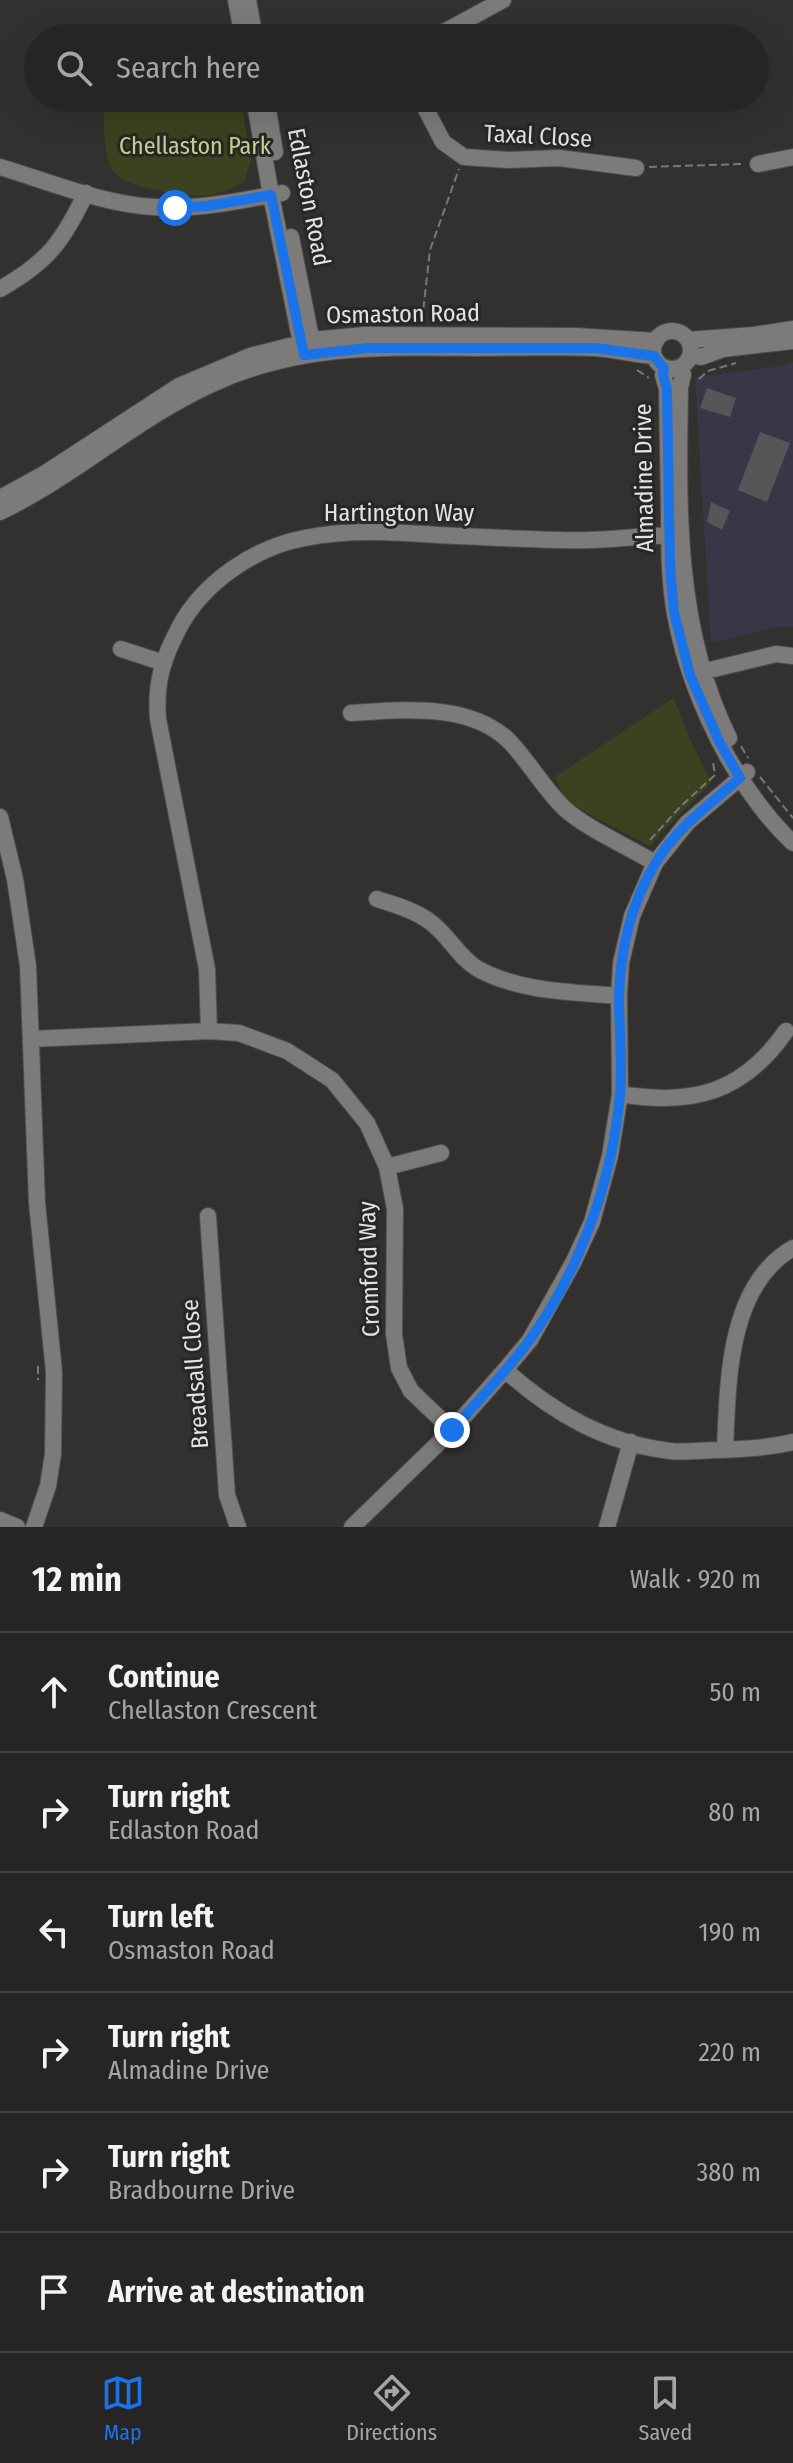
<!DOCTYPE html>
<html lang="en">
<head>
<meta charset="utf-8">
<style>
	body { margin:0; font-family:"Fira Sans Condensed",sans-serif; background:#2e2d2b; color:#f1f3f6 }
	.stop { position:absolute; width:24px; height:24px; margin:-18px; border:6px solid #1a73e8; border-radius:50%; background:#fff }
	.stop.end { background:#1a73e8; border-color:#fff; box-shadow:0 2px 8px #0008 }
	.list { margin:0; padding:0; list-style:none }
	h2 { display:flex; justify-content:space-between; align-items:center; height:104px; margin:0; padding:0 32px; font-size:34px }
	h2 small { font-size:26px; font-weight:400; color:#a4a5a6 }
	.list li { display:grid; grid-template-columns:52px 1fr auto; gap:24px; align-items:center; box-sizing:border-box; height:120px; padding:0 32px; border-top:2px solid #424241 }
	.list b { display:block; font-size:30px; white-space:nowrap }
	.list p { margin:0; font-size:26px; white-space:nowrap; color:#a4a5a6 }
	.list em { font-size:26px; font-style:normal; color:#a4a5a6 }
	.icon { flex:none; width:44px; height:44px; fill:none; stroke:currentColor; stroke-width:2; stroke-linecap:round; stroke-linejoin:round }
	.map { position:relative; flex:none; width:793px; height:1527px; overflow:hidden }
	.search { position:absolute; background:#262523; box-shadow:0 8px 32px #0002; left:24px; right:24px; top:24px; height:88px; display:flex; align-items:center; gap:20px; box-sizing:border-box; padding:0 28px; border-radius:44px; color:#a4a5a6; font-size:30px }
	.sheet { height:824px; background:#262523 }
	nav { display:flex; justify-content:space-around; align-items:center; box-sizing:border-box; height:112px; border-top:2px solid #424241; background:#262523; font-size:22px; color:#a4a5a6 }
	nav a { display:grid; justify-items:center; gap:4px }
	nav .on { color:#1a73e8 }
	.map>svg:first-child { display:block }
</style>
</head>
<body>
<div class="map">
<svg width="793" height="1527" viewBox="0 0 793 1527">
	<rect width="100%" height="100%" fill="#32312f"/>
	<path fill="#3b3647" d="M793,362V627H777L711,643L695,377L781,366Z"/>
	<path fill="#3c421f" d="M104,98H240L251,159L244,182C233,187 220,194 209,195C188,198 127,188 114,172C102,158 104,116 104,98Z
		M673,698L693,745L712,782L660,834L651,847L567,802L555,777Z"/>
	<path fill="#575557" d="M707,388L736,398L730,417L700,408Z
		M760,432L790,443L767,502L738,490Z
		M711,502L730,511L722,530L707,522Z"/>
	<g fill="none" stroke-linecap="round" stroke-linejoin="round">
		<defs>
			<path id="minor" d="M236,0L243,38
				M248,0L255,38
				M433,38L503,0
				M254,98L271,195L303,353
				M266,98L275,152
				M420,98L443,142L464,157L508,160L559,158L636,168
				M758,164L793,157
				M0,167C50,182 102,204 154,207C198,210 239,201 282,193
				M291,237L313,348
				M0,289C48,262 63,241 86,193
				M653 350a19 19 0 1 1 38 0a19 19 0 1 1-38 0Z
				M688,340L754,335L793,329
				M691,355L701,357L723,349L793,341
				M681,367L683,375L680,388C678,508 675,628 729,738
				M664,368L663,375L667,389C668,430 668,470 669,511C669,545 669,580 675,614C684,664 703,712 727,756C745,787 766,818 793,843
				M0,498L44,474L179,386L250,356L313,340L365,335L575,336L656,341
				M0,512C75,476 137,418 212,384C299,344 380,347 473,348C513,348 554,346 594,348C615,349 634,355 654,356
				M121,649L164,663
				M693,674L776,654L793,656
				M351,713C402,710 471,702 510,742C530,763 544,789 565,809C589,830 627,846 655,863
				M0,817L15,879L28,966L37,1203L54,1372L53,1454L48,1486L34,1527
				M377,899C395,905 414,910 429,921C448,934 458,957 478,969C520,992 573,992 619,996
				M209,1031L207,969L158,719C155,682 163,658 180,626C204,582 255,547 305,538C348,529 394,532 438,535C478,537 519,539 559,540C599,542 640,535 680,535
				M31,1039L209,1031L239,1033L287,1051L332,1080L367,1123L387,1167L395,1209L394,1334L399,1368L411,1391L452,1430
				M620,1094C692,1106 743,1093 786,1031
				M387,1167L441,1153
				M208,1216L227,1495L238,1527
				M505,1370C553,1413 605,1443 670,1451C686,1453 703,1450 719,1450C745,1449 768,1448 793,1442
				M725,1450C728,1384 727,1286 793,1248
				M0,1520L17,1527
				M352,1527L452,1430L505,1370L530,1340L573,1263L592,1222L610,1156L620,1094L619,996L621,963L632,916L655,863L687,823L747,772
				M607,1527L631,1442"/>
		</defs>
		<use href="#minor" stroke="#4e4e4c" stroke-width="18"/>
		<path stroke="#787876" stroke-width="2" stroke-dasharray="8 4" stroke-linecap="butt" d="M649,167L743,164
			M422,321L430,250L459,169
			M637,370L649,378
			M699,379L708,371L736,363
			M741,746L748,758
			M760,777L793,818
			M650,840L681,806L715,775L713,762
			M38,1366V1380"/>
		<use href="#minor" stroke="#7c7b79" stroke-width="16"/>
	</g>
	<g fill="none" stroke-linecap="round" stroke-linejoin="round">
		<path stroke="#1a73e8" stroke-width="10" d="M175,208L207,206L271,195L304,355L368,348H596L654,356L664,368L663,375L667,389L670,566L674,612L690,675L720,743L740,778C710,804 675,829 655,864C631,904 620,952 619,998C619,1030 623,1063 620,1095C618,1114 615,1135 611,1155C597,1219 567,1290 528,1342C505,1373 478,1401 452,1430"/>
	</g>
	<g text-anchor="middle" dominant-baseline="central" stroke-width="6" stroke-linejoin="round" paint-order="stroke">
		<g font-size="24" fill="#e3e3e1" stroke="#282725">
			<text transform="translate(538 136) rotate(3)">Taxal Close</text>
			<text transform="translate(309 197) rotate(79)">Edlaston Road</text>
			<text transform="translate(403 314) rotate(-1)">Osmaston Road</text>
			<text transform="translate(644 478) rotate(-91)">Almadine Drive</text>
			<text x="399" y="513">Hartington Way</text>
			<text transform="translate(369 1269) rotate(-92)">Cromford Way</text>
			<text transform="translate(195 1374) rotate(-94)">Breadsall Close</text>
		</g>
		<g font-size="24" fill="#c4d18e" stroke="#282725">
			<text x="195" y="146">Chellaston Park</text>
		</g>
	</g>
</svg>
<div class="stop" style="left:175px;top:208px"></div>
<div class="stop end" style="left:452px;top:1430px"></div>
<div class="search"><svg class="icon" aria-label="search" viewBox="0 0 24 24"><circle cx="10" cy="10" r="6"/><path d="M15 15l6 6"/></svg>Search here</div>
</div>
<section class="sheet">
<h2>12 min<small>Walk · 920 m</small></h2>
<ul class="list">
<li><svg class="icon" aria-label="ahead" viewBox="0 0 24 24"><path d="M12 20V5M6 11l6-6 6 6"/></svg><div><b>Continue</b><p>Chellaston Crescent</p></div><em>50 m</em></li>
<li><svg class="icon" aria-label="right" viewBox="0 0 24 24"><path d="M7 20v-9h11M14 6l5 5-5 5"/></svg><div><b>Turn right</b><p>Edlaston Road</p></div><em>80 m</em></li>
<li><svg class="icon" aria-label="left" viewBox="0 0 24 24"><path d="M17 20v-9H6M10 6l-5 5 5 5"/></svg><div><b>Turn left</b><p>Osmaston Road</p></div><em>190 m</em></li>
<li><svg class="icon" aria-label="right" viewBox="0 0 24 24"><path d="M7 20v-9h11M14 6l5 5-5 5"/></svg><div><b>Turn right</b><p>Almadine Drive</p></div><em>220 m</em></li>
<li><svg class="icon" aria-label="right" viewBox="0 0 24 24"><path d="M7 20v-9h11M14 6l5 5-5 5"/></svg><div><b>Turn right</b><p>Bradbourne Drive</p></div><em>380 m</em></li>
<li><svg class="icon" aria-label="arrive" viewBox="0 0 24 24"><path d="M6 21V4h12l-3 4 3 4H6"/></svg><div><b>Arrive at destination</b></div></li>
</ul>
</section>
<nav>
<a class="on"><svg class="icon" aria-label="map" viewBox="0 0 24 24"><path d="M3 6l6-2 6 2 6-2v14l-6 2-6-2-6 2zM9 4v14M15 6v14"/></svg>Map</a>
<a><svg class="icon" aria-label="directions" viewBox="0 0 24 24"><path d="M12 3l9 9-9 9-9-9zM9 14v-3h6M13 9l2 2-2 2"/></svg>Directions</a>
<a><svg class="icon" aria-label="saved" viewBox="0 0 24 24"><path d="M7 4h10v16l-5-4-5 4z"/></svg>Saved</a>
</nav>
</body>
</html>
